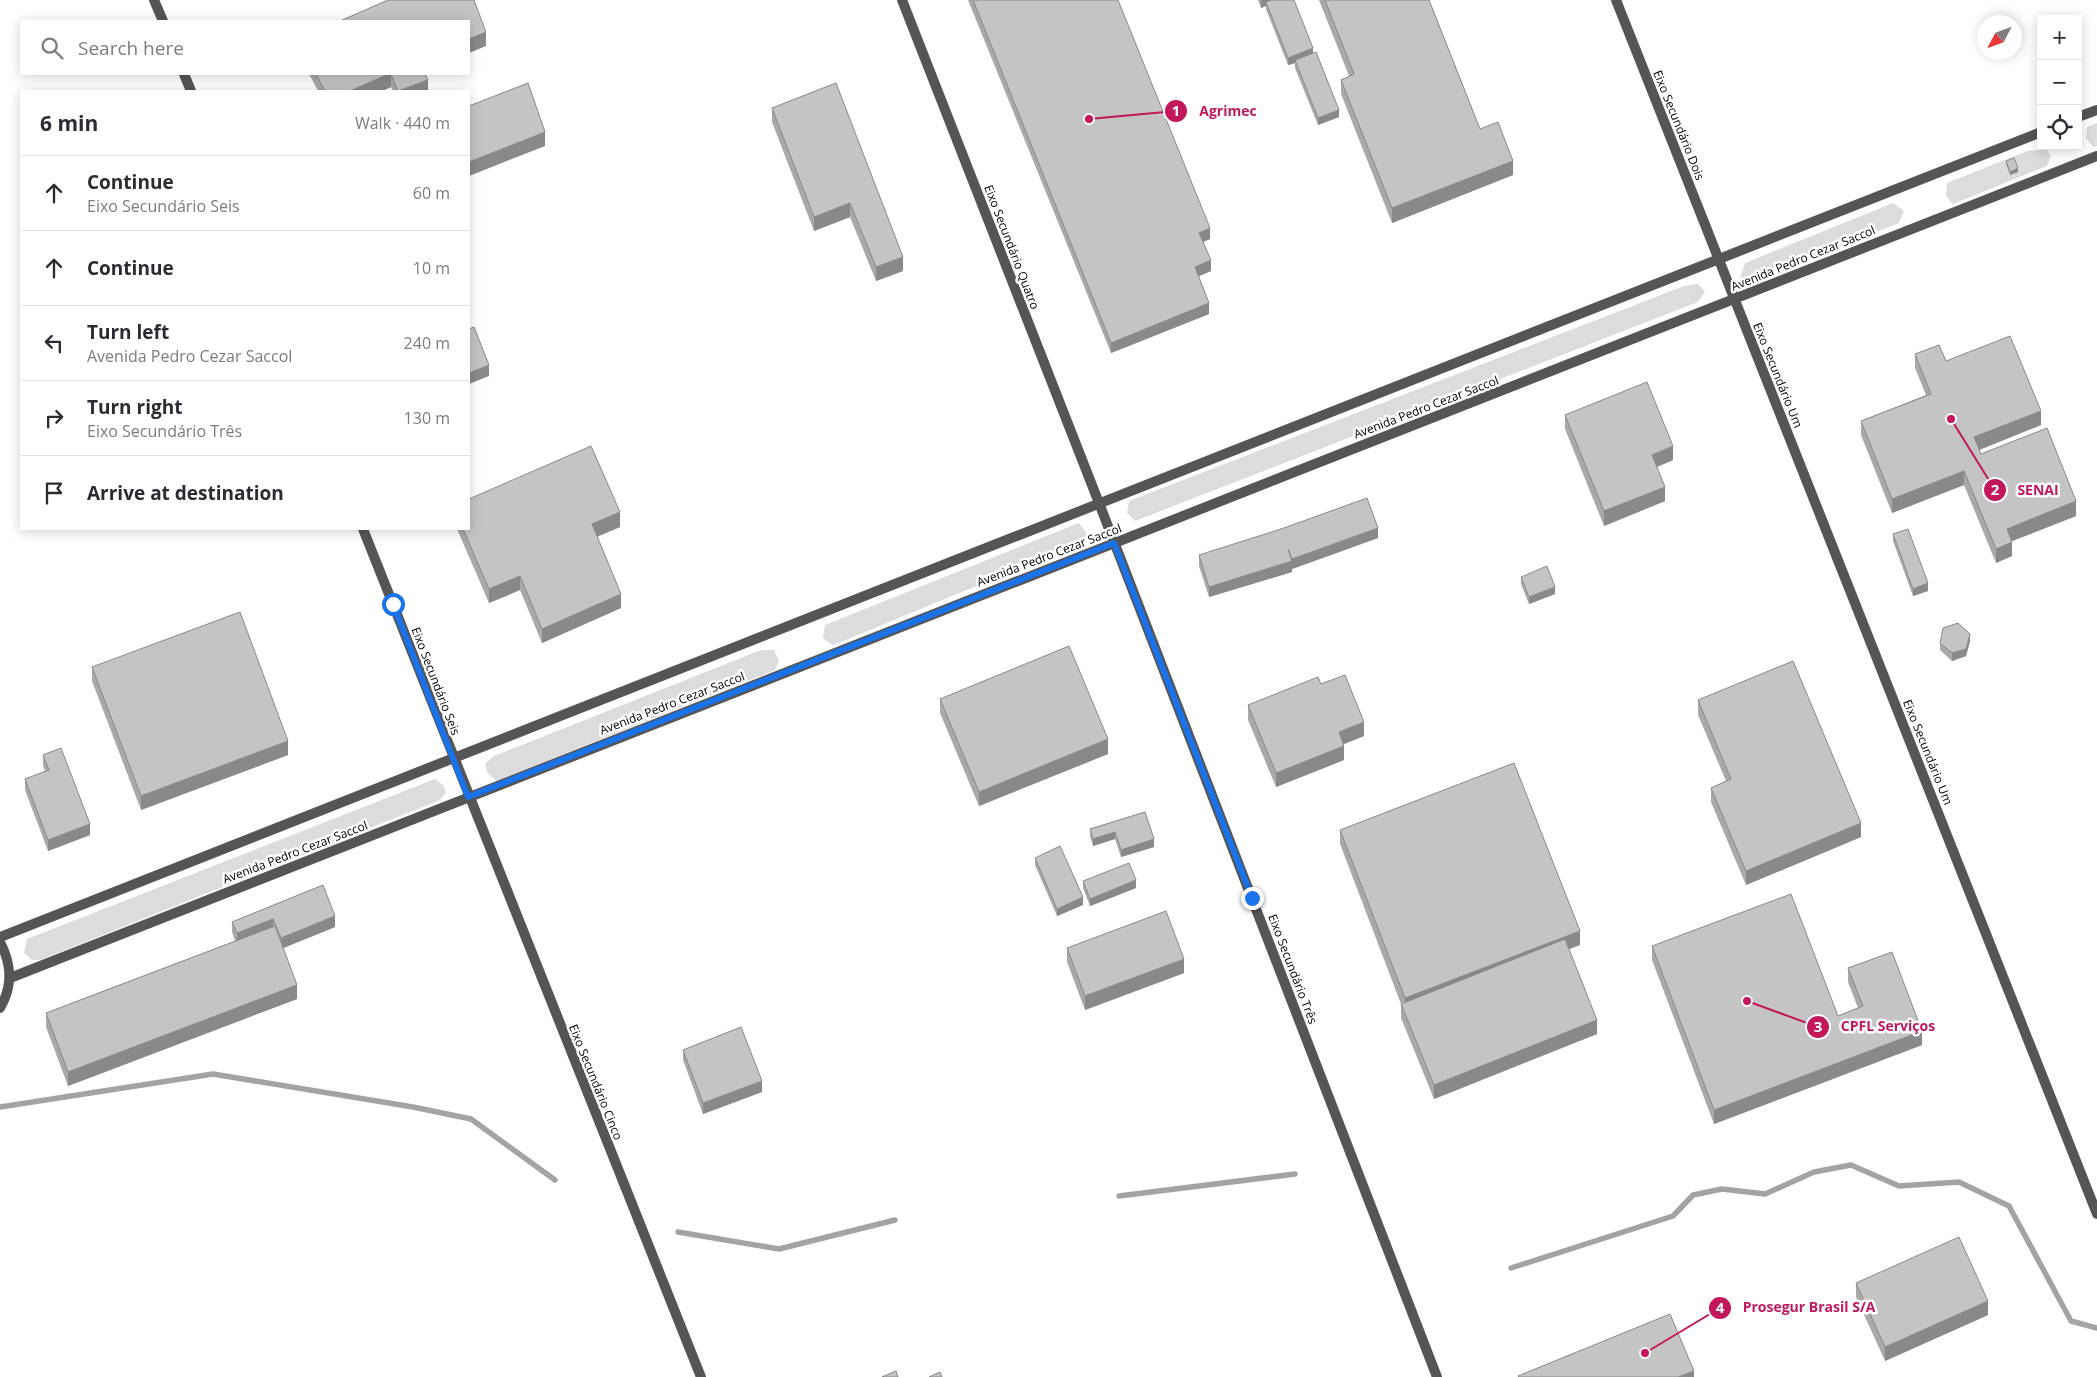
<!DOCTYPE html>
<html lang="en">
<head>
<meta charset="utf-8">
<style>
	body { margin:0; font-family:"Open Sans",sans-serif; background:#f2f2f3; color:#2b2b33 }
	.controls { position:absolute; right:15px; top:15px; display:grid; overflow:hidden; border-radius:0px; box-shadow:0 2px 12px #0003 }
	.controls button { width:45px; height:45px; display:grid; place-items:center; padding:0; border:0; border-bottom:1px solid #e1e1e2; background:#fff; color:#2b2b33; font:25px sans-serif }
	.compass { position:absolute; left:1977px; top:15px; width:45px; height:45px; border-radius:50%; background:#fff; box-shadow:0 2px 12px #0003; rotate:229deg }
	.stop { position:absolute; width:15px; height:15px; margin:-11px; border:4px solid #1a73e8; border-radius:50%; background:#fff }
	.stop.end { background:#1a73e8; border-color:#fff; box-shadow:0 1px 5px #0008 }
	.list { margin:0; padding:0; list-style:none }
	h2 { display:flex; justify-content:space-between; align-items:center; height:65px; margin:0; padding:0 20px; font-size:21px }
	h2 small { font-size:16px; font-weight:400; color:#7c7c81 }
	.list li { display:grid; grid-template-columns:32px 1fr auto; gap:15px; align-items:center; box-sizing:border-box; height:75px; padding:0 20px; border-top:1px solid #e1e1e2 }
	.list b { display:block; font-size:19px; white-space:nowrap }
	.list p { margin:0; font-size:16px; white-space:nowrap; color:#7c7c81 }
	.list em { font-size:16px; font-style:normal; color:#7c7c81 }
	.icon { flex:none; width:28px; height:28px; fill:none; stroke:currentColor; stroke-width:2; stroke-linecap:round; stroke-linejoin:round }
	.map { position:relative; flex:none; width:2097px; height:1377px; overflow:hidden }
	.search { position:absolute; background:#fff; box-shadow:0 2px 12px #0003; left:20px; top:20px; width:450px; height:55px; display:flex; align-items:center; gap:12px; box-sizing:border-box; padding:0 18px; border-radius:0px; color:#7c7c81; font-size:19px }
	.panel { position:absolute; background:#fff; box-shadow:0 2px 12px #0003; left:20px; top:90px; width:450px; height:440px; border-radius:0px }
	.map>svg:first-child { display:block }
</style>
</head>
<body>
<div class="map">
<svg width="2097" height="1377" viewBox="0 0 2097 1377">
	<rect width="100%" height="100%" fill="#fff"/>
	<path fill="#dcdcdc" d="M2097,123V146L2093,147L2086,138L2087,127Z
		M2046,149L2051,156L2047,166L1953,204L1946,196L1947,183L2027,151Z
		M1893,203L1904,211L1899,223L1754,280L1740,278L1745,263Z
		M1698,284L1705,291L1698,302L1135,521L1127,513L1129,501L1684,286Z
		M1079,523L1088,535L1083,542L841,642L832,645L823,638L825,625Z
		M761,650H774L779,661L775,670L496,781L487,772L485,764L494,756Z
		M435,779L444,786L446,793L440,800L40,960H32L24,953L27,939Z"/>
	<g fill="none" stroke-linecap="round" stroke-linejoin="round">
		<path stroke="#a3a3a3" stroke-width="5.5" d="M0,1107L213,1074L413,1107L471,1119L555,1180
			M1119,1196L1295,1174
			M678,1232L779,1249L895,1220
			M1511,1268L1673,1216L1693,1195L1722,1189L1765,1194L1814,1172L1851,1165L1899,1186L1959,1182L2009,1206L2071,1321L2097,1328"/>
		<path stroke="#555" stroke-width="10" d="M154,0L163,21
			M902,0L1099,503L1437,1377
			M1616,0L2097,1214
			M184,74L191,91
			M363,529L701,1377"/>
		<path stroke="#555" stroke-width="10" d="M2078,117L2097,110
			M0,937L2041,132
			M0,942C12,965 13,986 0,1008
			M10,978L2097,156"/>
	</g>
	<path fill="#a9a9a9" d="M968,0H1118L1210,239L1203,242L1211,271L1198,276L1209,314L1111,353Z
		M1258,0H1294L1313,53L1339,117L1318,125L1295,68V63L1288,65L1266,9V6L1261,8Z
		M1319,0H1429L1480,129L1513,175L1392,223L1341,94V80L1349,76Z
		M309,74H425L428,91H393L391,87L382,91H318Z
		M836,83L903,271L876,281L850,217L814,231L772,122V108Z
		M2006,161L2018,172L2010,175L2006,164Z
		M1915,354L1946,361L2041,425L1979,450L1981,454L2076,516L2012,541V556L1996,563L1964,485L1892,513L1861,435V421L1926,395L1915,368Z
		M1565,415L1673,460L1657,467L1665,501L1604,526L1565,429Z
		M620,527L597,536L621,608L542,643L520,590L489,603L457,529Z
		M1893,534L1928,591L1913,596L1893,541Z
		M1378,538L1292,569V568V572L1209,597L1199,566V555Z
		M1521,577L1555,594L1529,604L1521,584Z
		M1970,641L1966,656L1952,661L1940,650V643Z
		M92,667L288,755L141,810L92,681Z
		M1321,684L1364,736L1344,744V760L1276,787L1248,720V705Z
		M940,699L1108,754L979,806L940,713Z
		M1698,700L1861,837L1746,885L1711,802V788L1726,781L1698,715Z
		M43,755L90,835L48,851L25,790V779L45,771L43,766Z
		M1145,812L1154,847L1121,857L1115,839L1093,846L1090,836V829Z
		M1340,830L1580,945L1569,949L1597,1034L1434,1099L1401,1018V1004L1340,844Z
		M1035,858L1083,905L1057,916L1035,865Z
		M1083,881L1136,888L1090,906L1083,888Z
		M323,885L335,927L283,948L297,999L68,1086L46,1027V1013L235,941L232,932V922Z
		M1652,946L1838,1016L1858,1008L1848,982V968L1922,1045L1714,1124L1652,960Z
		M1067,948L1184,973L1085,1010L1067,962Z
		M683,1050L762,1092L703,1114L683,1060Z
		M1856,1283L1988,1315L1885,1361L1856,1297Z"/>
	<path fill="#898989" d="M1261,0H1282L1266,2V6L1261,8Z
		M486,32V46L469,53V39Z
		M1313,48V56L1295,60V63L1288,65V58Z
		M389,74H391V87L382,91H350Z
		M428,80V91H399Z
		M1339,110V117L1318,125V118Z
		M545,132V146L469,176V162Z
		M1513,161V175L1392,223V208Z
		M2018,168V172L2010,175V172Z
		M850,203V217L814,231V217Z
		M1210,228V239L1199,243V233Z
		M903,257V271L876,281V267Z
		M1211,260V271L1195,278V267Z
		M1209,303V314L1111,353V343Z
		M489,365V376L469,384V373Z
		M2041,411V425L1974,452V437Z
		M1673,446V460L1652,469V455Z
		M1964,471V485L1892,513V499Z
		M1665,487V501L1604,526V511Z
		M2076,501V516L2007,543V529Z
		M620,512V527L592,539V524Z
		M1378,528V538L1292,569V559Z
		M2012,542V556L1996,563V549Z
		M1292,561V572L1209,597V587Z
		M520,576V590L489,603V589Z
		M1928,583V591L1913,596V589Z
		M1555,587V594L1529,604V597Z
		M621,594V608L542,643V629Z
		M1970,634V641L1966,656L1952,661V653Z
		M1364,722V736L1339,746V732Z
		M1108,739V754L979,806V792Z
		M288,741V755L141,810V796Z
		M1344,746V760L1276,787V773Z
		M1861,823V837L1746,885V871Z
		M90,824V835L48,851V840Z
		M1115,832V839L1093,846V839Z
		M1154,839V847L1121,857V850Z
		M1136,880V888L1090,906V899Z
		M1083,897V905L1057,916V909Z
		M335,916V927L281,949V938Z
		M273,919V929L237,944V933Z
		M1580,931V945L1405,1012V998Z
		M1184,959V973L1085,1010V996Z
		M297,985V999L68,1086V1072Z
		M1597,1020V1034L1434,1099V1085Z
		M1922,1031V1045L1714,1124V1110Z
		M762,1081V1092L703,1114V1103Z
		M1988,1301V1315L1885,1361V1347Z
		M1694,1371V1377H1678Z"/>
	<path fill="#c4c4c4" stroke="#898989" d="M388,0H474L486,32L469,39V21H340Z
		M973,0H1118L1210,228L1199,233L1211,260L1195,267L1209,303L1111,343Z
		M1272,0H1294L1313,48L1288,58L1266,2Z
		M1325,0H1429L1480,129L1498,122L1513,161L1392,208L1341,80L1354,74Z
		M1316,52L1339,110L1318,118L1295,60Z
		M316,74H389L350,91H325Z
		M391,74H425L428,80L398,91Z
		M528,83L545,132L469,162V106Z
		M836,83L903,257L876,267L850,203L814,217L772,108Z
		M2014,158L2018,168L2010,172L2006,161Z
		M474,327L489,365L469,373V329Z
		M2010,336L2041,411L1974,437L1981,454L2047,428L2076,501L2007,529L2012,542L1996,549L1964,471L1892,499L1861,421L1931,394L1915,354L1939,345L1946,361Z
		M1647,382L1673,446L1652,455L1665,487L1604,511L1565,415Z
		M591,446L620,512L592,524L621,594L542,629L520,576L489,589L463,529H469V499Z
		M1367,498L1378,528L1292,559L1288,549L1292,561L1209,587L1199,555L1281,529Z
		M1908,529L1928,583L1913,589L1893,534Z
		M1547,566L1555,587L1529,597L1521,577Z
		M240,612L288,741L141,796L92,667Z
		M1958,623L1970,634L1966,649L1952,653L1940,643L1943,628Z
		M1069,646L1108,739L979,792L940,699Z
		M1793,661L1861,823L1746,871L1711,788L1731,779L1698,700Z
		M1345,675L1364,722L1339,732L1344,746L1276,773L1248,705L1318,677L1321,684Z
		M61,748L90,824L48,840L25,779L49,770L43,755Z
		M1514,763L1580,931L1405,998L1340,830Z
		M1145,812L1154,839L1121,850L1115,832L1093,839L1090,829Z
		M1060,846L1083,897L1057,909L1035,858Z
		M1129,863L1136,880L1090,899L1083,881Z
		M323,885L335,916L281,938L273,919L237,933L232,922Z
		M1791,894L1838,1016L1863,1006L1848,968L1892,952L1922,1031L1714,1110L1652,946Z
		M1166,911L1184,959L1085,996L1067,948Z
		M275,926L297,985L68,1072L46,1013Z
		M1565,939L1597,1020L1434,1085L1401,1004Z
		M741,1027L762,1081L703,1103L683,1050Z
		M1959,1237L1988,1301L1885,1347L1856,1283Z
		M1670,1314L1694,1371L1678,1377H1519L1518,1376Z
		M896,1371L898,1377H882Z
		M940,1372L942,1377H929Z"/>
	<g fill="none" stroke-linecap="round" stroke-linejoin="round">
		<path stroke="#1a73e8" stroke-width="6" d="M393,604L468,797L1114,543L1252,898"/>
	</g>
	<g text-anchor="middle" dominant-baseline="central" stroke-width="5" stroke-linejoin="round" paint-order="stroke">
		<g font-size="12" fill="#000" stroke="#fff">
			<text transform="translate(1679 125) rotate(68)">Eixo Secundário Dois</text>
			<text transform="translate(1012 247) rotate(69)">Eixo Secundário Quatro</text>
			<text transform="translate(1803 258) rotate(-22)">Avenida Pedro Cezar Saccol</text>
			<text transform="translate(1778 375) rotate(68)">Eixo Secundário Um</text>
			<text transform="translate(1426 407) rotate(-21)">Avenida Pedro Cezar Saccol</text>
			<text transform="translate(1049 555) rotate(-21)">Avenida Pedro Cezar Saccol</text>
			<text transform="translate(436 681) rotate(69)">Eixo Secundário Seis</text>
			<text transform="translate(672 703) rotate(-21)">Avenida Pedro Cezar Saccol</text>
			<text transform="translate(1928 752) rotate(68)">Eixo Secundário Um</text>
			<text transform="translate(295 852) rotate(-21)">Avenida Pedro Cezar Saccol</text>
			<text transform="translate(1293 969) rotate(69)">Eixo Secundário Três</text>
			<text transform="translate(596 1082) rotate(68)">Eixo Secundário Cinco</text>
		</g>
	</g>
	<path fill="none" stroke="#c2185b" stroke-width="2" d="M1089 119L1176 111M1951 419L1995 490M1747 1001L1818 1027M1645 1353L1720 1308"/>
	<g fill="#c2185b" stroke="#fff" stroke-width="2">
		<circle cx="1089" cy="119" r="5"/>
		<circle cx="1951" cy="419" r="5"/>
		<circle cx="1747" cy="1001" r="5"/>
		<circle cx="1645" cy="1353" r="5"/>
		<circle cx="1176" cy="111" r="12"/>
		<circle cx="1995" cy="490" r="12"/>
		<circle cx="1818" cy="1027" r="12"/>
		<circle cx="1720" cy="1308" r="12"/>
	</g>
	<g font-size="15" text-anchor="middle" font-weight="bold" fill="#fff">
		<text x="1176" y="116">1</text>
		<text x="1995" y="495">2</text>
		<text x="1818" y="1032">3</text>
		<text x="1720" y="1313">4</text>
	</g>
	<g font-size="14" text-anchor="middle" font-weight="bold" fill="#c2185b" stroke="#fff" stroke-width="5" stroke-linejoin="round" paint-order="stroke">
		<text x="1228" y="116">Agrimec</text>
		<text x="2038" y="495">SENAI</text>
		<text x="1888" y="1031">CPFL Serviços</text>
		<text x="1809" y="1312">Prosegur Brasil S/A</text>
	</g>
</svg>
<div class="controls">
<button>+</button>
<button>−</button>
<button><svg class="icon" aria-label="locate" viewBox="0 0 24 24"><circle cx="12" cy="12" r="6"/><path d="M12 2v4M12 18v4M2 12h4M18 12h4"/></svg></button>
</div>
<svg class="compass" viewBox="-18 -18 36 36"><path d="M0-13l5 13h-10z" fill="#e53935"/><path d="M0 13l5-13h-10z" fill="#7c7c81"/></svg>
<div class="stop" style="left:393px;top:604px"></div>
<div class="stop end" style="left:1252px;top:898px"></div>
<div class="search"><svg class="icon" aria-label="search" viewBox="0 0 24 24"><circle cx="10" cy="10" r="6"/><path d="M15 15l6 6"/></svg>Search here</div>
<section class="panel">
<h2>6 min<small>Walk · 440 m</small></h2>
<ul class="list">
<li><svg class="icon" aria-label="ahead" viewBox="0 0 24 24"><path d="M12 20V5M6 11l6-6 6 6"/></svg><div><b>Continue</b><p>Eixo Secundário Seis</p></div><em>60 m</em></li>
<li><svg class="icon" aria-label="ahead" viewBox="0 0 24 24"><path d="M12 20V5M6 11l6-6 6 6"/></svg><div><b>Continue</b></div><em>10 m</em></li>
<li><svg class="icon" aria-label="left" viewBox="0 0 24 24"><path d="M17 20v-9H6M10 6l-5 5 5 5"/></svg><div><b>Turn left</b><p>Avenida Pedro Cezar Saccol</p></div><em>240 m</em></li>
<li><svg class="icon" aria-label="right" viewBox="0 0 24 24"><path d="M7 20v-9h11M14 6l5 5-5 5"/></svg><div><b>Turn right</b><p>Eixo Secundário Três</p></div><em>130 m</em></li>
<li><svg class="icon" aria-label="arrive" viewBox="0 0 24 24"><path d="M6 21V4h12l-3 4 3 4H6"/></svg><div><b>Arrive at destination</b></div></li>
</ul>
</section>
</div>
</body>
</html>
